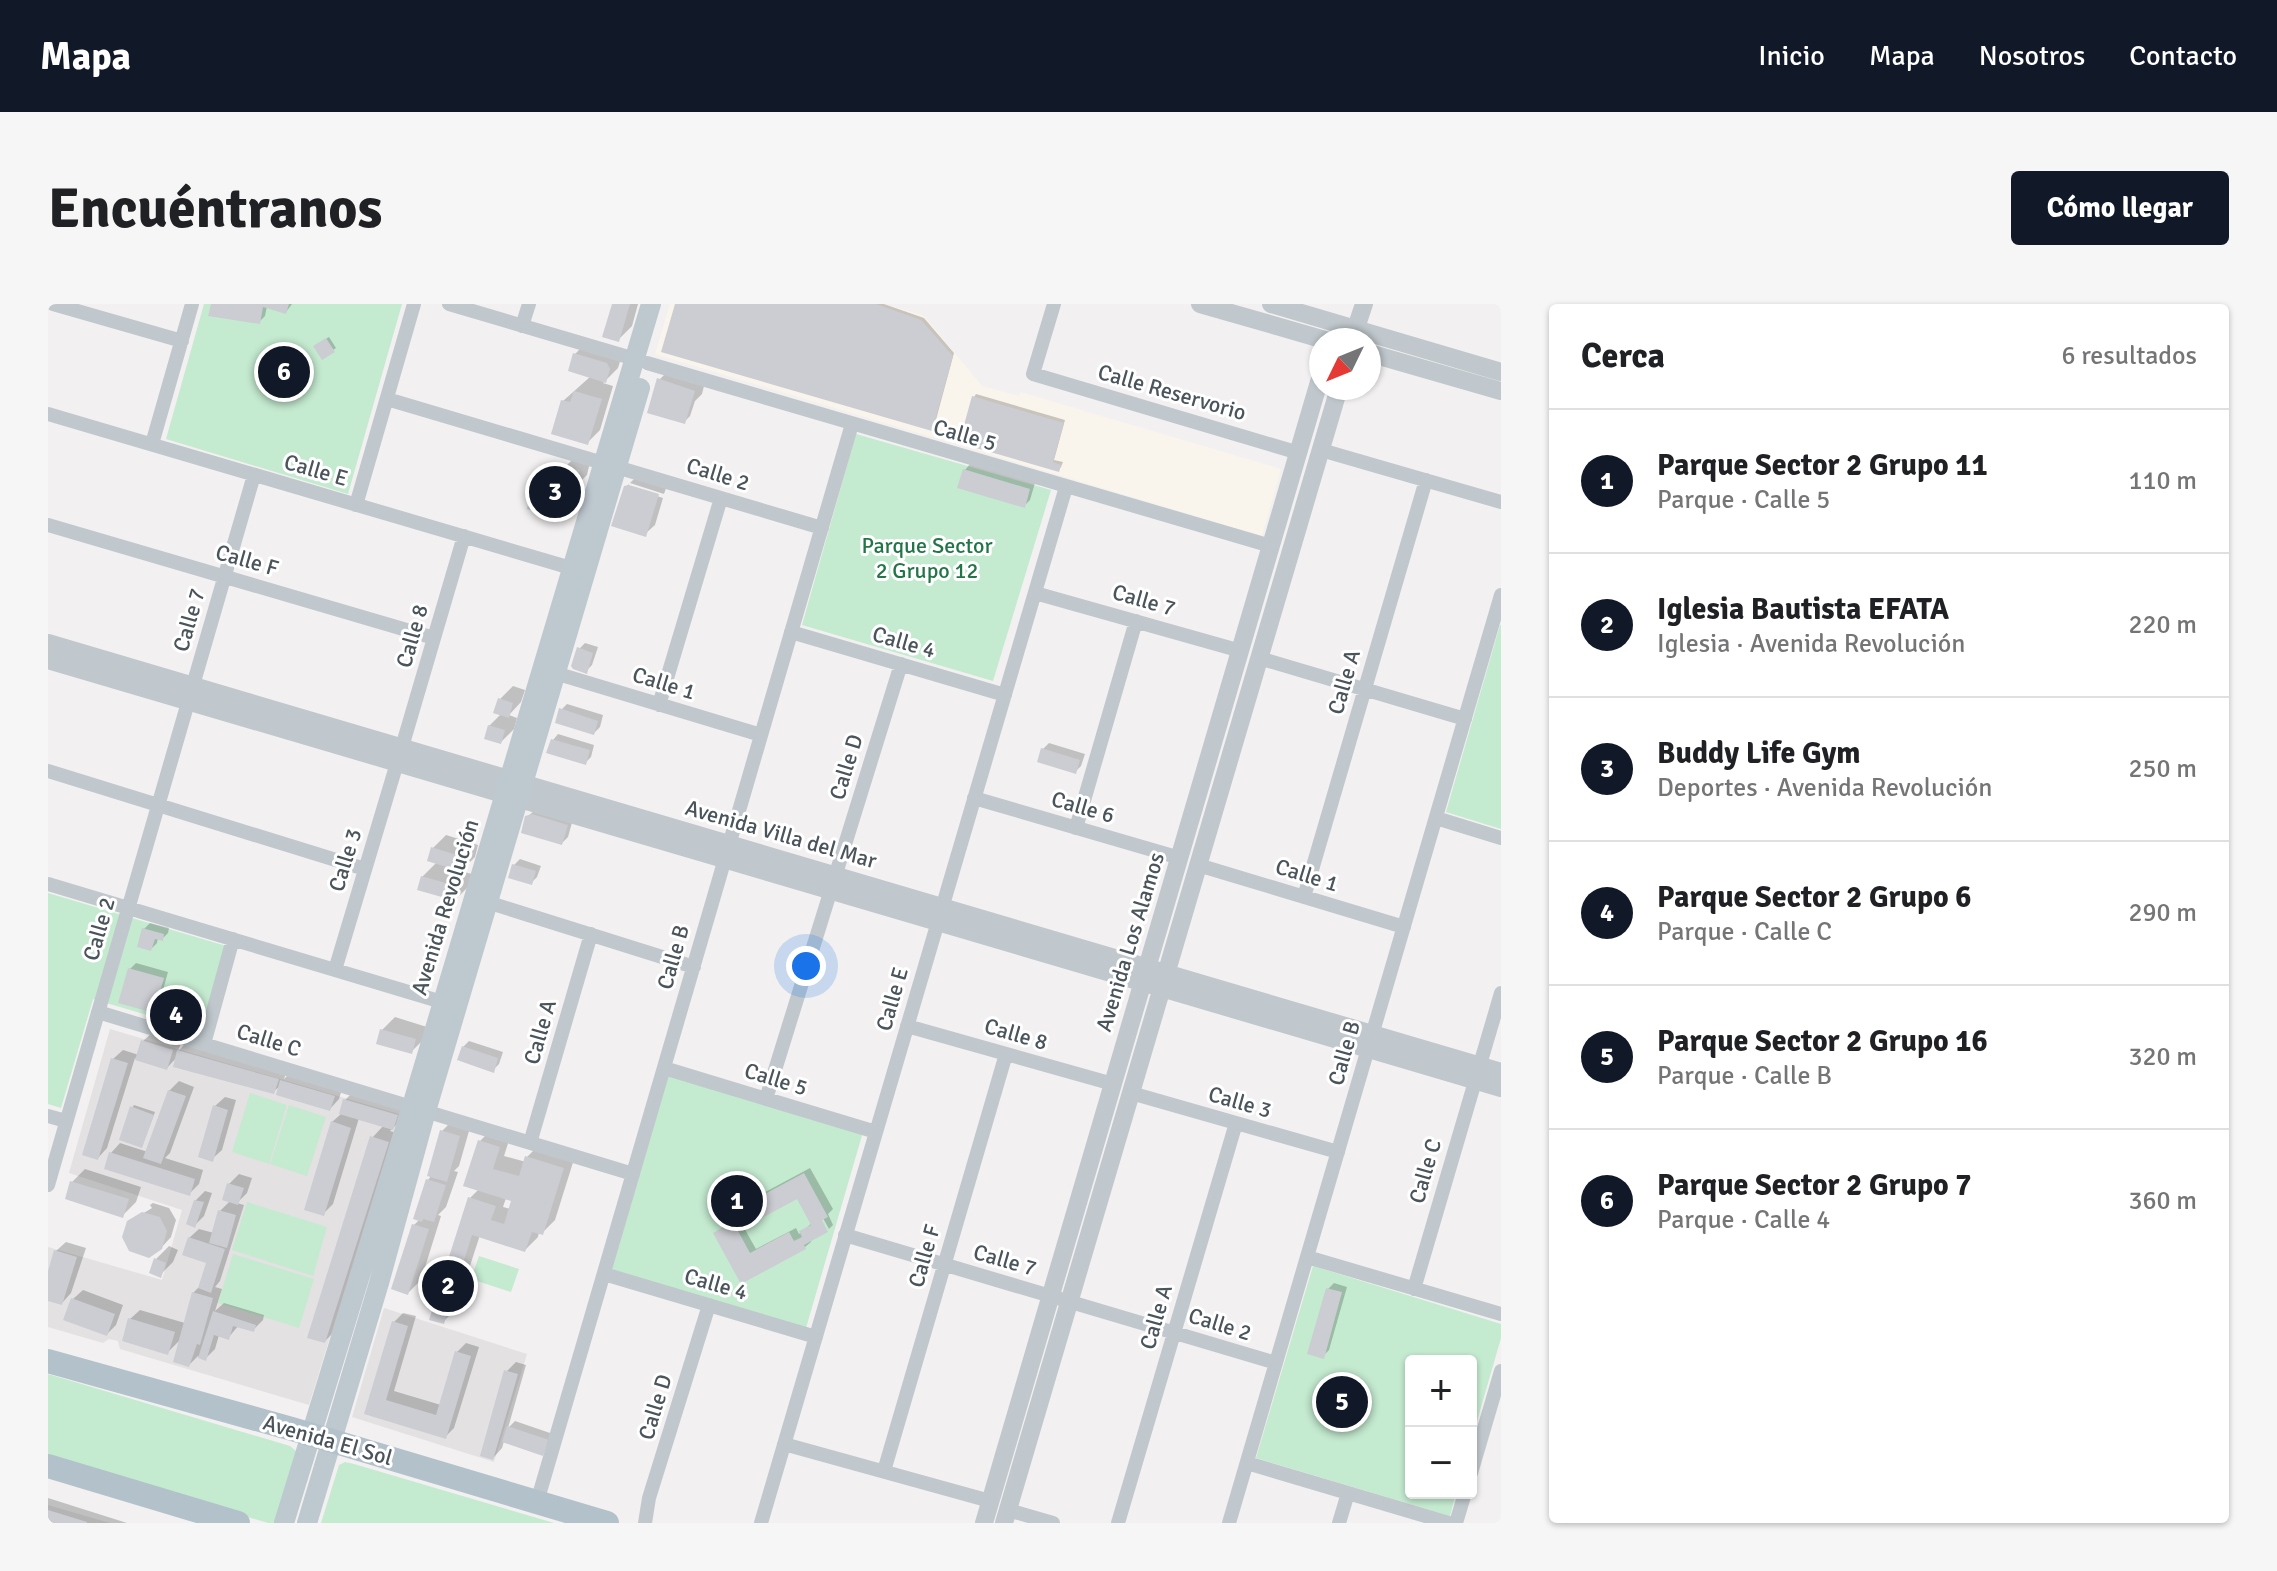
<!DOCTYPE html>
<html lang="es">
<head>
<meta charset="utf-8">
<style>
	body { margin:0; font-family:Signika,sans-serif; background:#f6f6f6; color:#202124 }
	.controls { position:absolute; right:24px; bottom:24px; display:grid; overflow:hidden; border-radius:8px; box-shadow:0 2px 6px #0004 }
	.controls button { width:72px; height:72px; display:grid; place-items:center; padding:0; border:0; border-bottom:2px solid #e0e0e0; background:#fff; color:#202124; font:40px sans-serif }
	.compass { position:absolute; left:1261px; top:24px; width:72px; height:72px; border-radius:50%; background:#fff; box-shadow:0 2px 6px #0004; rotate:227deg }
	.you { position:absolute; left:758px; top:662px; width:28px; height:28px; margin:-20px; border:6px solid #fff; border-radius:50%; background:#1a73e8; box-shadow:0 0 0 12px #1a73e833 }
	.badge { display:grid; place-items:center; width:52px; height:52px; border-radius:50%; background:#111827; color:#fff; font-size:26px; font-weight:700 }
	.pin { position:absolute; translate:-50% -50%; border:4px solid #fff; box-shadow:0 2px 8px #0006 }
	.list { margin:0; padding:0; list-style:none }
	h2 { display:flex; justify-content:space-between; align-items:center; height:104px; margin:0; padding:0 32px; font-size:34px }
	h2 small { font-size:26px; font-weight:400; color:#757577 }
	.list li { display:grid; grid-template-columns:52px 1fr auto; gap:24px; align-items:center; box-sizing:border-box; height:144px; padding:0 32px; border-top:2px solid #e0e0e0 }
	.list b { display:block; font-size:30px; white-space:nowrap }
	.list p { margin:0; font-size:26px; white-space:nowrap; color:#757577 }
	.list em { font-size:26px; font-style:normal; color:#757577 }
	.map { position:relative; flex:none; width:1453px; height:1219px; overflow:hidden; border-radius:8px }
	header { display:flex; align-items:center; gap:48px; box-sizing:border-box; height:112px; padding:0 40px; background:#111827; color:#fff }
	header strong { font-size:38px }
	nav { display:flex; gap:44px; margin-inline-start:auto; font-size:28px }
	.intro { display:flex; align-items:center; justify-content:space-between; box-sizing:border-box; height:192px; padding:0 48px }
	h1 { margin:0; font-size:56px }
	.button { padding:20px 36px; border-radius:8px; background:#111827; color:#fff; font-size:28px; font-weight:700 }
	main { display:flex; gap:48px; padding:0 48px }
	aside { flex:1; background:#fff; border-radius:8px; box-shadow:0 2px 6px #0004 }
	.map>svg:first-child { display:block }
</style>
</head>
<body>
<header>
<strong>Mapa</strong>
<nav><a>Inicio</a><a>Mapa</a><a>Nosotros</a><a>Contacto</a></nav>
</header>
<div class="intro"><h1>Encuéntranos</h1><a class="button">Cómo llegar</a></div>
<main>
<div class="map">
<svg width="1453" height="1219" viewBox="0 0 1453 1219">
	<rect width="100%" height="100%" fill="#f2f0f0"/>
	<path fill="#faf5ec" d="M622,0H837L876,12L934,82L971,92L972,88L1233,165L1214,232L607,50Z"/>
	<path fill="#e3e1e2" d="M62,725L351,810L261,1101L72,1045L70,1037L61,1035L55,1039L0,1023V943L114,976L134,906L21,869Z
		M336,1004L479,1050L446,1158L304,1113Z
		M0,1201L62,1219H0Z"/>
	<path fill="#c4ead0" d="M156,0H354L300,190L118,135Z
		M808,130L1003,186L945,377L754,321Z
		M1452,321H1453V525L1398,508Z
		M0,589L178,642L153,727L45,695L13,804L0,800Z
		M619,772L815,828L758,1024L564,966Z
		M202,789L239,801L221,860L184,848Z
		M241,801L278,813L259,872L222,860Z
		M199,898L279,923L265,972L184,946Z
		M185,950L266,975L251,1024L170,999Z
		M431,952L471,965L463,988L423,975Z
		M1265,962L1453,1020V1034L1423,1138V1057H1363V1189H1408L1402,1212L1208,1154Z
		M0,1070L242,1142L248,1147L250,1156L227,1219H220L0,1154Z
		M297,1158L306,1160L506,1219H273L291,1161Z"/>
	<path fill="#0003" fill-rule="evenodd" d="M165,0H244L238,8L219,2L217,12L211,18Z
		M566,0H590L584,22L571,35Z
		M630,0H836L876,14L906,49L886,123L884,125Z
		M281,33L288,44L285,46L270,40Z
		M540,37L574,51L570,64L555,79L565,82L552,126L539,139L515,97L543,72L527,50Z
		M624,63L658,74L654,90L647,97L642,112L636,118L611,76Z
		M928,90L1017,116L1006,156L1015,158L1013,163L1011,166L926,93Z
		M530,150L543,154L539,171L532,178L529,186L534,188L530,201L517,214L485,190L499,172L513,176L517,163Z
		M922,160L987,179L982,196L976,202L917,166Z
		M587,174L619,181L616,190L582,179Z
		M581,180V183L615,194L607,221L597,230L577,184Z
		M537,339L550,343L544,361L538,367L531,345Z
		M465,382L477,386L473,398L461,411L469,414L466,425L453,438L441,422L454,409L448,408L452,395Z
		M519,400L555,411L552,423L546,429L513,406Z
		M510,430L546,441L543,453L537,459L505,436Z
		M1001,439L1037,450L1033,462L1027,468L995,445Z
		M486,507L525,515L520,533L514,539L479,513Z
		M398,531L430,541L427,553L413,567L424,570L421,582L408,595L374,573L389,558L385,544Z
		M472,555L493,562L489,573L483,579L466,561Z
		M102,619L121,624L120,629L114,635L110,634L109,639L103,645L96,625Z
		M88,659L120,668L111,701L105,707L82,665Z
		M347,713L379,723L376,735L363,748L334,726Z
		M105,728L134,737L130,747L140,737L239,766L236,775L243,768L295,782L291,795L282,805L233,781L225,788L129,753L119,764L87,754L59,844L50,854L65,755L75,746L91,751L95,737Z
		M421,737L455,748L451,760L445,766L415,743Z
		M131,777L146,783L122,849L117,854L155,866L151,880L141,890L63,849L72,839L100,848L121,787Z
		M307,786L358,802L354,815L342,827L349,829L286,1028L277,1037L324,834L336,821L311,814L285,900L275,910L284,818L293,810L297,796Z
		M177,793L188,796L174,846L164,855L167,802Z
		M86,801L107,808L94,842L84,804Z
		M407,814L423,820L411,862L406,867L410,868L398,903L390,911L393,912L373,976L360,989L366,921L372,915L380,876L384,871L394,827Z
		M445,824L463,830L456,852L478,858L479,853L492,840L527,852L507,916L494,929L491,928L490,933L477,946L432,931L408,1005L395,1018L422,894L431,885L432,837ZM458,894L466,896L463,905L455,903Z
		M762,864L785,905L780,910L785,921L781,925L771,907L763,938L757,943L694,978L667,929L682,918L678,912L684,906ZM750,892L764,919L751,930L748,924L708,945L695,922Z
		M37,865L93,883L88,898L75,911L24,878Z
		M191,870L204,874L199,889L189,899L196,901L172,977L167,983L174,985L167,1007L176,999L216,1011L215,1016L205,1026L191,1021L180,1034L171,1031L167,1045L157,1055L150,1052L141,1061L133,1035L120,1048L82,1015L92,1006L137,1019L145,989L153,981L161,957L141,934L151,925L166,929L172,907L182,897L181,880Z
		M157,887L164,889L156,912L147,921V897Z
		M105,899L121,904L128,916L123,933L113,944L86,915L104,904L102,901Z
		M18,938L38,944L23,989L14,999L0,994V973L8,947Z
		M121,942L130,946L125,958L112,971L108,955Z
		M1286,979L1299,983L1281,1046L1275,1052L1280,985Z
		M35,986L75,1001L68,1021L59,1030L25,995Z
		M355,1009L368,1012L346,1087L393,1101L409,1048L418,1039L431,1043L406,1124L397,1133L318,1108L346,1018Z
		M468,1058L478,1061L460,1124L467,1117L505,1130L501,1144L456,1137L454,1144L445,1154L458,1068Z
		M0,1194L79,1219H0Z"/>
	<path fill="#cbcdd2" fill-rule="evenodd" d="M163,0H241L238,10L215,3L212,20L160,12Z
		M564,0H582L571,38L554,33Z
		M627,0H828L873,16L905,52L884,127L613,48Z
		M278,34L287,48L274,56L265,42Z
		M525,49L559,59L562,65L558,79L520,67Z
		M609,74L647,87L637,120L599,109Z
		M526,87L554,95L540,141L503,130L513,96L522,98Z
		M924,92L1016,119L1005,158L1013,161L1011,168L911,139Z
		M515,162L532,166L518,216L479,205L483,189L488,191L491,177L510,182Z
		M915,165L982,185L977,204L909,184Z
		M581,181L611,190L598,233L563,222L576,182Z
		M529,343L545,349L539,370L525,365L523,362Z
		M450,394L465,399L461,414L445,409Z
		M511,404L550,417L546,431L507,419Z
		M440,421L457,426L453,440L436,435Z
		M503,435L542,446L538,461L498,449Z
		M993,444L1032,456L1028,470L989,458Z
		M484,510L520,521L514,541L473,529L477,512Z
		M383,543L419,554L415,568L379,557Z
		M464,560L488,567L484,581L460,574Z
		M373,572L412,583L408,597L369,586Z
		M94,624L116,630L115,637L107,635L103,647L89,643Z
		M80,664L116,674L106,709L70,699Z
		M332,725L368,735L364,750L328,740Z
		M93,736L125,746L119,766L87,756Z
		M414,742L450,754L446,769L409,756Z
		M129,746L231,775L226,790L125,763Z
		M63,754L80,759L50,856L34,851Z
		M232,776L287,792L282,807L228,791Z
		M120,786L138,792L113,860L95,854Z
		M295,795L350,811L345,826L291,810Z
		M165,801L180,806L165,858L150,853Z
		M82,802L106,811L94,844L71,836Z
		M283,817L303,824L276,912L256,906Z
		M392,826L412,832L399,878L379,872Z
		M322,832L341,838L277,1039L259,1034Z
		M430,836L452,843L445,865L471,872L477,852L516,864L495,931L484,928L477,948L424,931L396,1020L381,1016L420,893L448,902L443,916L456,920L463,897L415,882Z
		M61,848L147,875L142,892L56,865Z
		M756,869L780,913L774,916L780,928L756,941L758,945L693,980L665,929L681,920L676,912ZM749,895L763,921L751,927L754,933L746,937L741,928L702,949L690,927Z
		M378,875L398,881L386,918L375,915L374,918L365,915Z
		M22,877L81,895L75,914L17,895Z
		M179,879L196,884L190,901L174,896Z
		M146,896L156,898L147,924L138,920Z
		M170,906L188,911L179,944L161,939Z
		M94,908L112,913L119,927L114,945L101,954L81,947L74,933L79,917Z
		M364,920L381,925L360,991L343,985Z
		M140,933L177,945L163,989L150,984L158,959L134,951Z
		M6,946L29,953L14,1001L0,997V967Z
		M106,954L118,959L113,974L101,969Z
		M1278,984L1294,988L1276,1055L1259,1050Z
		M144,988L165,994L152,1041L149,1040L141,1063L125,1058Z
		M23,994L67,1010L59,1032L15,1016Z
		M165,1007L208,1021L206,1028L185,1022L181,1036L166,1031L158,1057L150,1054Z
		M80,1014L127,1028L120,1051L74,1037Z
		M344,1017L360,1022L338,1096L388,1111L407,1047L423,1052L398,1135L316,1110Z
		M456,1066L470,1070L445,1156L432,1152Z
		M459,1122L501,1136L495,1152L454,1138Z
		M0,1206L39,1218V1219H0Z"/>
	<g fill="none" stroke-linecap="round" stroke-linejoin="round">
		<path stroke="#c0c8cd" stroke-width="14" d="M5,0L134,37
			M401,0L587,55
			M1006,0L985,70L1251,149
			M474,22L481,0
			M599,59L1223,242
			M339,95L774,224
			M0,110L523,264
			M104,140L144,0
			M1273,146L1453,198
			M308,201L366,0
			M0,221L386,334
			M987,289L1193,347
			M743,328L957,391
			M1211,354L1417,415
			M507,369L713,431
			M611,401L673,194
			M354,443L416,232
			M0,467L317,565
			M926,494L1132,554
			M1388,514L1453,534
			M1028,524L1088,317
			M1150,561L1356,623
			M0,580L394,698
			M1256,593L1378,176
			M439,598L646,663
			M287,666L349,459
			M50,708L585,870
			M859,722L1065,780
			M156,740L185,635
			M616,764L828,828
			M1083,789L1290,848
			M718,795L853,360
			M0,812L18,817
			M482,839L543,630
			M0,881L206,171
			M797,931L1228,1059
			M1259,953L1453,1010
			M556,970L768,1033
			M1366,985L1453,689
			M736,1140L942,1197
			M1199,1159L1401,1219
			M836,1167L958,750
			M1423,1169L1453,1067
			M489,1198L804,120
			M960,1206L1005,1219
			M597,1219L601,1194L661,1001
			M713,1219L1018,183
			M1070,1219L1188,819
			M1181,1219L1453,291
			M1291,1219L1300,1189
			M1408,1219L1417,1189"/>
		<path stroke="#c0c8cd" stroke-width="18" d="M1152,0L1277,36
			M1223,0L1453,68
			M1305,33L1316,0
			M1321,49L1453,87
			M0,339L1453,768
			M0,356L1453,784
			M936,1219L1273,71
			M956,1219L1291,84"/>
		<path stroke="#bec8cf" stroke-width="20" d="M236,1219L364,802L603,0
			M259,1219L331,979L378,807L592,84"/>
		<path stroke="#b3c1cb" stroke-width="24" d="M0,1057L244,1125L559,1219
			M0,1162L190,1219"/>
	</g>
	<g text-anchor="middle" dominant-baseline="central" stroke-width="6" stroke-linejoin="round" paint-order="stroke">
		<g font-size="22" fill="#4a545b" stroke="#fff">
			<text transform="translate(1124 88) rotate(16)">Calle Reservorio</text>
			<text transform="translate(917 131) rotate(16)">Calle 5</text>
			<text transform="translate(268 166) rotate(16)">Calle E</text>
			<text transform="translate(670 170) rotate(17)">Calle 2</text>
			<text transform="translate(199 256) rotate(16)">Calle F</text>
			<text transform="translate(1096 296) rotate(16)">Calle 7</text>
			<text transform="translate(141 316) rotate(-74)">Calle 7</text>
			<text transform="translate(364 332) rotate(-74)">Calle 8</text>
			<text transform="translate(856 338) rotate(16)">Calle 4</text>
			<text transform="translate(1296 378) rotate(-74)">Calle A</text>
			<text transform="translate(616 379) rotate(17)">Calle 1</text>
			<text transform="translate(798 463) rotate(-73)">Calle D</text>
			<text transform="translate(1035 503) rotate(16)">Calle 6</text>
			<text transform="translate(733 530) rotate(16)">Avenida Villa del Mar</text>
			<text transform="translate(297 556) rotate(-73)">Calle 3</text>
			<text transform="translate(1259 571) rotate(17)">Calle 1</text>
			<text transform="translate(397 603) rotate(-73)">Avenida Revolución</text>
			<text transform="translate(51 625) rotate(-74)">Calle 2</text>
			<text transform="translate(1082 638) rotate(-73)">Avenida Los Alamos</text>
			<text transform="translate(625 653) rotate(-74)">Calle B</text>
			<text transform="translate(844 695) rotate(-74)">Calle E</text>
			<text transform="translate(492 728) rotate(-74)">Calle A</text>
			<text transform="translate(968 730) rotate(16)">Calle 8</text>
			<text transform="translate(221 736) rotate(17)">Calle C</text>
			<text transform="translate(1296 749) rotate(-74)">Calle B</text>
			<text transform="translate(728 775) rotate(17)">Calle 5</text>
			<text transform="translate(1192 798) rotate(16)">Calle 3</text>
			<text transform="translate(1377 867) rotate(-74)">Calle C</text>
			<text transform="translate(876 952) rotate(-74)">Calle F</text>
			<text transform="translate(957 956) rotate(16)">Calle 7</text>
			<text transform="translate(668 980) rotate(16)">Calle 4</text>
			<text transform="translate(1108 1013) rotate(-74)">Calle A</text>
			<text transform="translate(1172 1020) rotate(17)">Calle 2</text>
			<text transform="translate(607 1103) rotate(-73)">Calle D</text>
			<text transform="translate(280 1136) rotate(16)">Avenida El Sol</text>
		</g>
		<g font-size="22" fill="#227546" stroke="#fff">
			<text x="879" y="241">Parque Sector<tspan x="879" dy="25">2 Grupo 12</tspan></text>
		</g>
	</g>
</svg>
<div class="controls">
<button>+</button>
<button>−</button>
</div>
<svg class="compass" viewBox="-18 -18 36 36"><path d="M0-13l5 13h-10z" fill="#e53935"/><path d="M0 13l5-13h-10z" fill="#757577"/></svg>
<div class="you"></div>
<div class="pin badge" style="left:689px;top:897px">1</div>
<div class="pin badge" style="left:400px;top:982px">2</div>
<div class="pin badge" style="left:507px;top:188px">3</div>
<div class="pin badge" style="left:128px;top:711px">4</div>
<div class="pin badge" style="left:1294px;top:1098px">5</div>
<div class="pin badge" style="left:236px;top:68px">6</div>
</div>
<aside>
<h2>Cerca<small>6 resultados</small></h2>
<ul class="list">
<li><span class="badge">1</span><div><b>Parque Sector 2 Grupo 11</b><p>Parque · Calle 5</p></div><em>110 m</em></li>
<li><span class="badge">2</span><div><b>Iglesia Bautista EFATA</b><p>Iglesia · Avenida Revolución</p></div><em>220 m</em></li>
<li><span class="badge">3</span><div><b>Buddy Life Gym</b><p>Deportes · Avenida Revolución</p></div><em>250 m</em></li>
<li><span class="badge">4</span><div><b>Parque Sector 2 Grupo 6</b><p>Parque · Calle C</p></div><em>290 m</em></li>
<li><span class="badge">5</span><div><b>Parque Sector 2 Grupo 16</b><p>Parque · Calle B</p></div><em>320 m</em></li>
<li><span class="badge">6</span><div><b>Parque Sector 2 Grupo 7</b><p>Parque · Calle 4</p></div><em>360 m</em></li>
</ul>
</aside>
</main>
</body>
</html>
